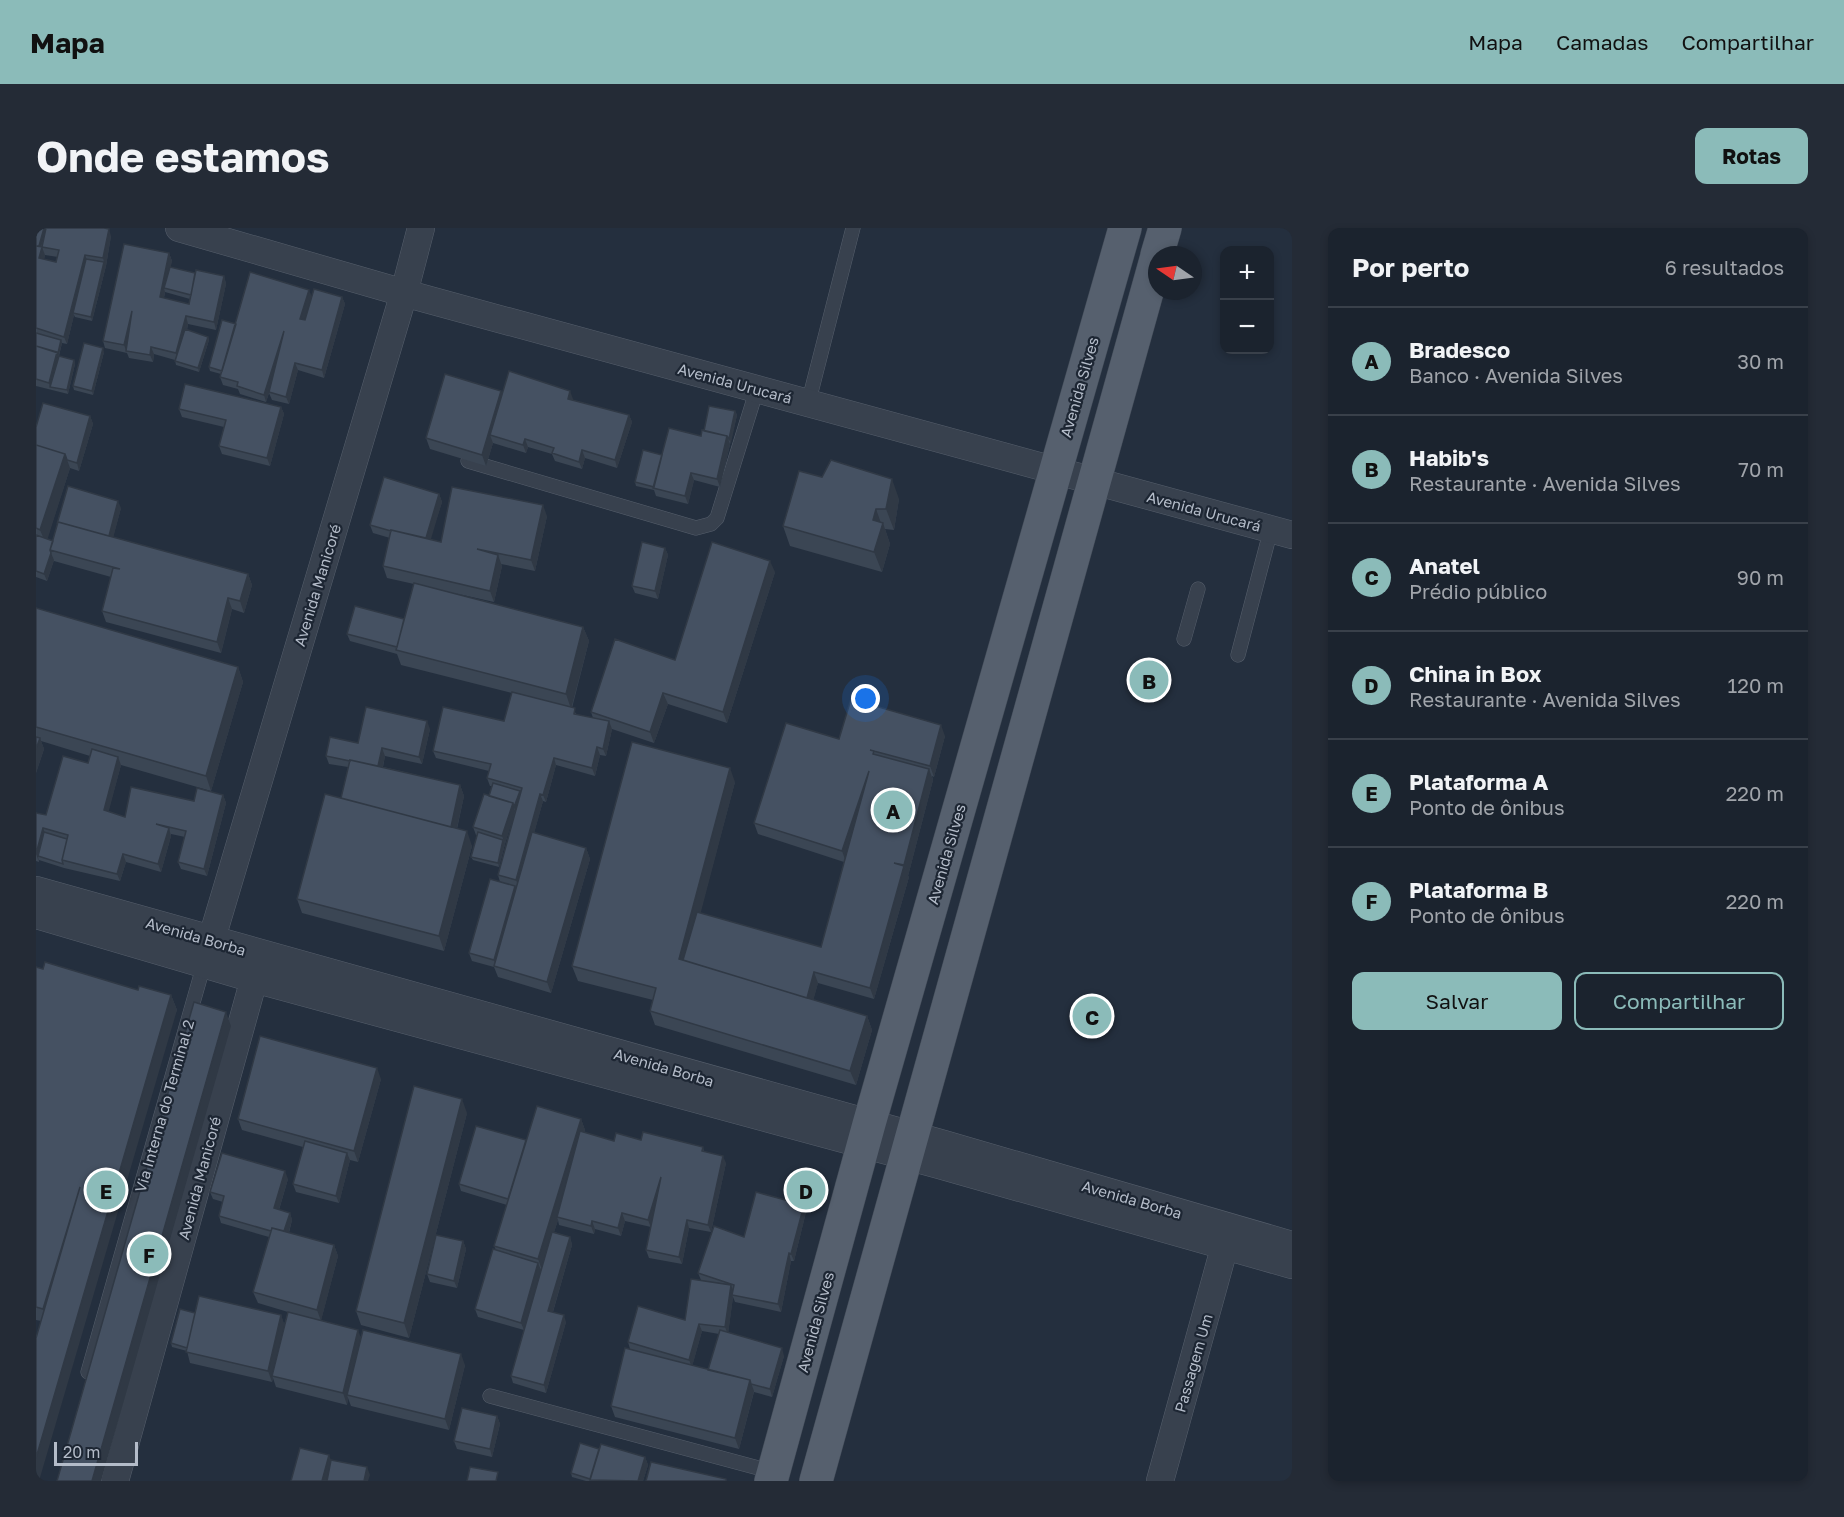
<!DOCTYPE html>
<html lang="pt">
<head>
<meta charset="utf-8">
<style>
	body { margin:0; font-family:"Golos Text",sans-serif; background:#242b36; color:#f1f3f6 }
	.controls { position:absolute; right:18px; top:18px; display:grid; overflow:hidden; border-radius:12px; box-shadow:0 3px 9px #0003 }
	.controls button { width:54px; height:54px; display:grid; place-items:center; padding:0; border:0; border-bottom:2px solid #39404a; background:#1b232e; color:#f1f3f6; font:30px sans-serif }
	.compass { position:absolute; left:1112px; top:18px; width:54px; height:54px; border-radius:50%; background:#1b232e; box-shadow:0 3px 9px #0003; rotate:283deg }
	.scale { position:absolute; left:18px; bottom:15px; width:84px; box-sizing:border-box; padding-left:6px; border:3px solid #b4bcc9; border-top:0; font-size:16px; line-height:21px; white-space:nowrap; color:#b4bcc9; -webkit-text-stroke:4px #1d2633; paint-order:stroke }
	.you { position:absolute; left:830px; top:471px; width:21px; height:21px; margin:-15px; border:4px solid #fff; border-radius:50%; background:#1a73e8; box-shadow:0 0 0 9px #1a73e833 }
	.badge { display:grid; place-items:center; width:39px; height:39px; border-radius:50%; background:#8bbbb9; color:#111; font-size:20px; font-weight:700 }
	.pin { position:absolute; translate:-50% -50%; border:3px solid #fff; box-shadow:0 2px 6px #0006 }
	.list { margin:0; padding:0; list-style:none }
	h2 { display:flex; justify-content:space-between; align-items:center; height:78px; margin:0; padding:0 24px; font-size:26px }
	h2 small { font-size:20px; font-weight:400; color:#a0a4aa }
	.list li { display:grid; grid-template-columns:39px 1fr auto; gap:18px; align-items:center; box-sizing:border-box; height:108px; padding:0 24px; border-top:2px solid #39404a }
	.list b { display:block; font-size:22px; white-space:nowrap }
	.list p { margin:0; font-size:20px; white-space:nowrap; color:#a0a4aa }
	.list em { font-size:20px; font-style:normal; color:#a0a4aa }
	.actions { display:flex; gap:12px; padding:18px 24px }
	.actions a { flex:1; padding:14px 0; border:2px solid #8bbbb9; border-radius:12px; text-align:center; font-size:21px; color:#8bbbb9 }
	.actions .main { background:#8bbbb9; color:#111 }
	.map { position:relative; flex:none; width:1256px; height:1253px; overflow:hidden; border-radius:12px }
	header { display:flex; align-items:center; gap:36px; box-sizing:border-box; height:84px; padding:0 30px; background:#8bbbb9; color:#111 }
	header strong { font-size:28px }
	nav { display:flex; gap:33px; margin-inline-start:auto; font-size:21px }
	.intro { display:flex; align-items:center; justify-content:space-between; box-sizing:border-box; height:144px; padding:0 36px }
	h1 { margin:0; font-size:42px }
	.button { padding:15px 27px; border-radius:12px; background:#8bbbb9; color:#111; font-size:21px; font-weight:700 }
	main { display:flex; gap:36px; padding:0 36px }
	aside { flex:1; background:#1b232e; border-radius:12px; box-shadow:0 3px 9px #0003 }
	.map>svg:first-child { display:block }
</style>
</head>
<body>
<header>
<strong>Mapa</strong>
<nav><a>Mapa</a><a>Camadas</a><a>Compartilhar</a></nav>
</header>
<div class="intro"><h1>Onde estamos</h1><a class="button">Rotas</a></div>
<main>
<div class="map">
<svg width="1256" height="1253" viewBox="0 0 1256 1253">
	<rect width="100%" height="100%" fill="#242f3e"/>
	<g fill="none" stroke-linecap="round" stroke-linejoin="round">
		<defs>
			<path id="lane" d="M772,176L817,0
				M432,233L660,300L675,296L681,290L721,161
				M1148,411L1162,361
				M1202,427L1235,301
				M52,1144L168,736
				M454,1168L737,1244"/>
			<path id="street" d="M143,0L368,65L1256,307
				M0,662L908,916L1256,1017
				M0,687L218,751L903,937L1256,1037
				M170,730L368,65L385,0
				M79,1253L218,751
				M1124,1253L1189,1017"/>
			<path id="primary" d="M1121,27L1129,0
				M735,1253L833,896L1089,0
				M780,1253L1121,28"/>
		</defs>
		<use href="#lane" stroke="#565f6c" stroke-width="15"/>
		<use href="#street" stroke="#565f6c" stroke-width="28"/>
		<use href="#primary" stroke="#414a57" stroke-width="34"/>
		<use href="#lane" stroke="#38414e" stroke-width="14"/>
		<use href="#street" stroke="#38414e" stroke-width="27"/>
		<use href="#primary" stroke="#56606e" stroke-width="33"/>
	</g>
	<path fill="#3b4654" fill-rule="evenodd" d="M0,0L75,8L70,38L56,93L39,89L38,87L31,116L26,115L23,128L38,132L39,136L32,166L0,158ZM9,27L22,29L20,34L8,31Z
		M133,25L136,33L134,39L159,45L188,48L190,56L180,102L152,96L151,102L172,109L173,112L163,144L140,137L139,132L118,126L117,134L93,130L91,125L69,120L67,113ZM129,64L154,71L153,76L128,70Z
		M276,68L306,69L309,76L288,150L262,142L253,176L236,172L233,165L230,174L204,166L202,161L187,157L184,149L185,146L174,143L173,139L199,96Z
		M68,124L57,167L38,162L37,158Z
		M465,163L466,167L537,171V172L593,187L596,194L581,240L549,230L546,241L519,233L516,226L492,219L490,225L457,215L450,238L394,221L390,210Z
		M245,179L248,186L234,238L186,226L183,218L188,199L146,189L143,181Z
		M699,183L701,187L684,259L658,252L652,276L620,268L618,262L600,258L599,254L626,227L665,208L668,203Z
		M54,188L57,196L43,243L34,240L11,311L17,313L85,280L77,309L212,346L216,357L208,385L196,381L185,425L70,394L66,383L75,349L18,333V332L11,353L0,349V199Z
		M403,266L406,274L394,311L405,314L511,288L499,343L465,336L466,338L458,374L418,365L547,399L553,413L536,480L541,487L557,490L555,484L639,432L739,344L691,495L632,476L618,515L576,501L570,528L564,527L559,548L520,537L510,574L507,573L498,605L550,620L554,631L515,765L462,749L458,739L436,733L433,725L464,654L462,647L479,583L469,616L463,639L437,632L435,629L441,607H440L437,599L453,568L456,558H454L451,550L453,543L400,530L397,523L468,493L476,465L365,437L361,426L314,413L311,406L368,391L378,356L351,350L347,338L354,310L337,305L334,297Z
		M863,271L858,302L849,301L854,316L846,344L754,318L747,298Z
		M629,320L632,327L622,371L599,365L596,358Z
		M0,380L202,439L207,454L175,563L85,537L72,584L89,589L187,567L190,575L171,648L145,641L142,634L149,609L135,606V608L125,644L90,634L84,653L28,640L3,632V634L0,633V585L10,587L52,535L54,528L5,513L8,521L0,545Z
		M394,501L386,536L349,528L347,539L424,557L428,568L421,601L436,618L408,723L266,685L261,671L305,570L312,539L293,536L290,528L322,515Z
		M909,508L898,549L896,548L897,552L872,648L873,649L838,771L782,755L777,772L831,788L836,802L820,857L619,797L614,783L617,772L542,753L536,738L699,554L664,685L785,719L808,634L722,606L718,595L803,511Z
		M0,739L102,762L135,767L141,782L5,1093L0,1092Z
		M345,851L322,934L314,932L303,975L260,964L257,956L267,919L206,902L202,891Z
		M431,885L373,1110L325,1097L320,1083Z
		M545,891L549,902L548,905L578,913L605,912L667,919L668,924L690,935L675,1004L653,1000L646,1036L613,1030L610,1022L615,999L589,993L585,1008L559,1001L558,1006L523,997L522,992L518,1004L534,1009L536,1017L517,1084L530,1094L510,1165L477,1155L475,1148L488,1102L442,1089L439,1081L460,1022L458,1018L471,977L425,963L423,956L490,912Z
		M252,951L243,982L254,985L256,992L253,1005L298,1017L302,1028L285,1092L325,1109L429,1137L413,1202L315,1178L312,1170L311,1177L240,1159L237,1150L236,1154L154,1135L151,1123L136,1119L135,1115L159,1085L245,1087L248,1097L252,1084L222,1075L217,1064L233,1009L185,995L183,988L187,974L177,971L174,964Z
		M768,977L770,984L758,1033H755L745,1084L699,1074L697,1069L692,1105L748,1128L736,1169L718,1164L703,1221L579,1189L575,1178L607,1125L594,1121L592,1114L649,1092L665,1052L662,1045L708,1009ZM666,1103L683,1106L672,1142L656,1138Z
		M427,1013L430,1021L421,1060L394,1054L391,1046Z
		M461,1188L464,1196L456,1229L421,1221L418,1213Z
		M563,1221L609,1229L612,1237L607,1253H550L536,1249L535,1245Z"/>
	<path fill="#303945" d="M8,0H11L3,25L2,22Z
		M73,1L75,8L70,38L56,93L55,89L68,34L67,30Z
		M6,19L9,27L6,38L3,30Z
		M133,25L136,33L130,61L128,60L129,64L126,77L124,69Z
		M49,27L52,35L37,85L38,87L31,116L28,109Z
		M188,48L190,56L180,102L178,94Z
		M273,62L276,69L267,99L264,91Z
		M306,69L309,76L288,150L286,142Z
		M96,83L90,123L91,125L88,117Z
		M150,88L152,96L143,133L140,125Z
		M248,103L251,110L230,174L228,167Z
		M172,109L173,112L163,144L162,140Z
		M25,112L26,115L14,159L13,155Z
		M115,119L118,126L117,134L114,127Z
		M67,120L68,124L57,167L56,163Z
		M38,132L39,136L32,166L31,162Z
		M259,135L262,142L253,176L250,169Z
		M465,163L469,174L454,207L457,215L450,238L446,227Z
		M534,163L537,171L535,179L532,171Z
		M245,179L248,186L234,238L231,230Z
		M699,183L701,187L695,215L693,211Z
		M593,187L596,194L581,240L579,232Z
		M54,188L57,196L43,243L41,235Z
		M691,208L694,216L684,259L681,251Z
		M489,211L492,219L490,225L487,217Z
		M546,222L549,230L546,241L543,234Z
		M29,226L34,240L10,316L4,302Z
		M655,245L658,252L652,276L649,268Z
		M856,251L863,271L858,302L850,281Z
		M403,266L406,274L392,321L389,313Z
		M82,273L85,280L75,318L72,311Z
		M507,277L511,288L499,343L495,332Z
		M840,281L846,298L847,295L854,316L846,344L838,324L837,292Z
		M629,320L632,327L622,371L619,363Z
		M15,325L18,332L11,353L8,346Z
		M462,327L466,338L458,374L454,363Z
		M734,333L739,344L691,495L687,484Z
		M212,346L216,357L208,385L204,373Z
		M192,370L196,381L185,425L181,414Z
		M547,399L553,413L535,481L530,466Z
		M202,439L207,454L175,563L170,548Z
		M627,465L632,476L618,515L614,504Z
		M391,493L394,501L386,536L383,529Z
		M573,493L576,501L570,528L567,521Z
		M905,497L909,508L898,549L894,538Z
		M4,510L8,521L0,545V521Z
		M561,519L564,527L559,548L556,540Z
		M346,520L349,528L345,546L342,539Z
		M82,529L85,537L71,590L68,582Z
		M518,530L520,537L510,574L507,567Z
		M694,540L699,554L651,737L643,731Z
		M893,541L897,552L872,648L868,637Z
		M833,543L810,634L806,623Z
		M424,557L428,568L418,613L414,602Z
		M484,563L485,567L480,583L478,579Z
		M504,566L507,573L483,660L480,652Z
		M187,567L190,575L171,648L168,641Z
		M477,575L479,583L469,616L466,608Z
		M7,600L10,608L2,628L3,634L0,626Z
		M133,600L135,608L125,644L122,636Z
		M431,603L436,618L408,723L403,708Z
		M467,612L469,616L463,639L462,635Z
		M550,620L554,631L515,765L511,754Z
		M87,626L90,634L84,653L81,646Z
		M868,638L873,649L838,771L834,760Z
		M479,658L482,666L461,740L458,732Z
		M778,744L782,755L775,781L771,770Z
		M135,767L141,782L3,1253H0V1230Z
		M190,784L195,798L65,1253H56Z
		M831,788L836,802L820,857L814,843Z
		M341,840L345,851L322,934L318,923Z
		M426,871L431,885L373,1110L368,1095Z
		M545,891L549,902L522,989H521L522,992L506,1042L502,1031Z
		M311,925L314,932L303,975L300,968Z
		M687,928L690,935L675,1004L672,997Z
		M249,943L252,951L241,988L238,980Z
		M625,949L615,1000L612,992Z
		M44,959L12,1095L7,1081Z
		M768,977L770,984L758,1033L755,1026Z
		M254,985L256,992L250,1014L247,1006Z
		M586,985L589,993L585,1008L582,1000Z
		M651,992L653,1000L646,1036L643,1029Z
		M556,993L559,1001L558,1006L555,998Z
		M534,1009L536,1017L515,1090L512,1083Z
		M427,1013L430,1021L421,1060L418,1053Z
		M298,1017L302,1028L285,1093L281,1082Z
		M753,1025L755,1033L745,1084L742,1076Z
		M502,1035L505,1042L488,1102L485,1095Z
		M695,1057L698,1064L696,1067L697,1069L692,1107L689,1099Z
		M245,1087L249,1098L236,1148L237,1150L236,1154L232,1143Z
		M528,1087L530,1094L510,1165L508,1157Z
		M663,1096L666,1103L656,1139L653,1132Z
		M322,1102L326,1113L311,1167L312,1170L311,1177L307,1165Z
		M746,1120L748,1128L736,1169L734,1161Z
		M425,1126L429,1137L413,1202L409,1191Z
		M714,1152L718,1163L703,1221L699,1210Z
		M461,1188L464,1196L456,1229L454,1221Z
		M293,1227L296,1235L291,1253H286Z
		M609,1229L612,1237L607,1253H602Z
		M331,1239L334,1247L332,1253H328Z"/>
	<path fill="#455162" stroke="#303945" stroke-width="1.5" fill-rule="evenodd" d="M0,0H8L3,18H0Z
		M10,0H68L73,1L67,30L49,27L28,109L0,100V18L6,19ZM6,19L23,22L20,34L3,30Z
		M88,16L133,25L124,69L153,76L160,42L188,48L178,94L150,88L140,125L115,119L114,127L90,123L96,83L88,117L67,113Z
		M50,31L68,34L55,89L37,85Z
		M134,39L159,45L155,67L128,60Z
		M214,44L273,62L264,91L269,92L278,61L306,69L286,142L259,135L250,169L233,164L248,103L228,167L201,158L202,154L184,149Z
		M186,92L200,96L186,143L173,139Z
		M149,101L172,109L162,140L139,133Z
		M0,105L25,112L22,125L0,118Z
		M48,115L67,120L56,163L37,158Z
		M0,118L21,124L13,155L0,151Z
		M23,128L38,132L31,162L14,159Z
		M473,143L534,163L532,171L593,187L579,232L546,222L543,234L516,225L518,220L489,211L487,217L454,207Z
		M409,146L465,163L446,227L390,210Z
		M149,156L245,179L231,230L183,218L190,192L143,181Z
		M7,175L54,188L41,235L31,232L29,226L0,217V199Z
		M673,178L699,183L693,211L691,208L668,203Z
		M633,200L665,208L666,202L691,208L681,251L655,245L649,268L617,260Z
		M0,217L29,226L4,302L0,300Z
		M607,222L626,227L618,259L599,254Z
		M795,232L856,251L850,281H840L837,292L847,295L838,324L747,298L763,243L786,249Z
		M348,249L403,266L390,310L355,302V303L334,297Z
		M32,258L82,273L73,308L22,294L21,296Z
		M416,259L507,277L495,332L441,321L462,327L454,363L347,338L355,302L405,314Z
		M22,294L212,346L204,373L192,370L181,414L66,383L77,340L84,341L14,322Z
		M0,307L17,313L14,322L15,325L8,346L0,343Z
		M606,314L629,320L619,363L596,358Z
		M676,314L734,333L687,484L627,465L614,504L555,484L579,411L639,432Z
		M378,355L547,399L530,466L360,422Z
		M319,378L368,391L361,419L311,406Z
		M0,380L202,439L170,548L0,499Z
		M476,464L539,480L538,486L573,493L567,521L561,519L556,540L518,530L507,567L504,566L480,652L462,647L486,560L451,550L455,536L397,523L407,479L468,493Z
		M815,471L905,497L894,538L834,522L838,523L837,526L893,541L868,637L858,635L868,638L834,760L778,744L771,770L647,732L661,684L785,719L833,543L806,623L718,595L750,495L803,511Z
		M330,479L391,493L383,529L346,520L342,538L314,532V533L290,528L294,509L322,515Z
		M0,509L4,510L0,521Z
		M596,514L694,540L643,731L831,788L814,843L614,783L620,760L536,738Z
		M56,521L82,529L68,582L89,589L95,559L158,573L161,560L187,567L168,641L142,634L150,603L120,596L133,600L122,636L87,626L81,646L26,632L32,607L7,600L0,626V585L10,587L27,528L52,535Z
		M314,532L424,557L415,599L305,570Z
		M457,555L484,563L478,579L477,575L453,568Z
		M289,566L431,603L403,708L261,671Z
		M448,566L477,575L466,608L437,599Z
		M8,604L31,611L26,632L27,636L2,628Z
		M442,604L467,612L462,635L435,629Z
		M496,604L550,620L511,754L458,738Z
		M454,651L479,658L458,732L433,725Z
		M9,734L102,762L103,758L135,767L0,1230V1110L44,959L7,1081L0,1079V739L7,741Z
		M158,774L190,784L56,1253H21Z
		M224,808L341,840L318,923L202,891Z
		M378,858L426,871L368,1095L320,1083Z
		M501,878L545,891L502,1031L458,1018Z
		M440,898L490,912L472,971L423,956Z
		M544,903L578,913L580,905L605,912L607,904L667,919L666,923L687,928L672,997L651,992L643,1029L610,1022L625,949L612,992L586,985L582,1000L556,993L555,998L521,989Z
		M269,913L311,925L300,968L257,956Z
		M186,925L249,943L238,980L254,985L248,1003L236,1000L235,1003L183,988L188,968L174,964Z
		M720,964L768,977L755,1026L753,1025L742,1076L696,1067L698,1057L662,1045L678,998L708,1009Z
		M236,1000L298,1017L281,1082L217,1064Z
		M516,1004L534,1009L512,1083L528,1087L508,1157L475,1148Z
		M400,1007L427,1013L418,1053L391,1046Z
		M457,1021L502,1035L485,1095L439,1081Z
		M655,1051L695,1057L689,1099L663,1096L653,1132L592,1114L602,1078L649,1092Z
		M163,1068L245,1087L232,1143L150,1124Z
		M144,1081L159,1085L151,1120L135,1115Z
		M252,1084L322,1102L307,1165L236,1148Z
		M327,1102L425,1126L409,1191L311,1167Z
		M684,1102L746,1120L734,1161L715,1156L714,1152L672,1142Z
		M589,1120L714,1152L699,1210L575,1178Z
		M426,1180L461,1188L454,1221L418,1213Z
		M544,1215L563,1221L554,1251L535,1245Z
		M565,1216L609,1229L602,1253L554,1252Z
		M264,1220L293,1227L286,1253H255Z
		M295,1232L331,1239L328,1253H291Z
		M615,1234L690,1251V1253H610Z
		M434,1239L462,1244L460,1253H431Z"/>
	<g text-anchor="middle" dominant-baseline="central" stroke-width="4.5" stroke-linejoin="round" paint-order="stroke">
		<g font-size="15" fill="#b4bcc9" stroke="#1d2633">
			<text transform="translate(699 155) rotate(15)">Avenida Urucará</text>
			<text transform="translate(1043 159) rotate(-74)">Avenida Silves</text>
			<text transform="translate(1168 283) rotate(15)">Avenida Urucará</text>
			<text transform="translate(281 357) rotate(-73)">Avenida Manicoré</text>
			<text transform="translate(910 626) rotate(-74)">Avenida Silves</text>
			<text transform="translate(160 708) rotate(16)">Avenida Borba</text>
			<text transform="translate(628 839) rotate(16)">Avenida Borba</text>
			<text transform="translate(128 878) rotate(-74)">Via Interna do Terminal 2</text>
			<text transform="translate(163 950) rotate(-75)">Avenida Manicoré</text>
			<text transform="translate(1096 971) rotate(16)">Avenida Borba</text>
			<text transform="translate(779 1094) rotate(-75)">Avenida Silves</text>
			<text transform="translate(1157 1135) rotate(-74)">Passagem Um</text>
		</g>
	</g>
</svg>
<div class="controls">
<button>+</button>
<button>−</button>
</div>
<svg class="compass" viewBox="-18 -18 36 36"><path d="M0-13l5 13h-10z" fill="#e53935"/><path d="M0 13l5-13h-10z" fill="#a0a4aa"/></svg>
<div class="scale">20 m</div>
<div class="you"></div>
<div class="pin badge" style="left:857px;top:582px">A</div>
<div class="pin badge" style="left:1113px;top:452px">B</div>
<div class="pin badge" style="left:1056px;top:788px">C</div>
<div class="pin badge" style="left:770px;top:962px">D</div>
<div class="pin badge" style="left:70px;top:962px">E</div>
<div class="pin badge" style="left:113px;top:1026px">F</div>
</div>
<aside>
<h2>Por perto<small>6 resultados</small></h2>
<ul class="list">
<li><span class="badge">A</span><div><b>Bradesco</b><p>Banco · Avenida Silves</p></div><em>30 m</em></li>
<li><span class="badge">B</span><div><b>Habib's</b><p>Restaurante · Avenida Silves</p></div><em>70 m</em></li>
<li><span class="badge">C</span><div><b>Anatel</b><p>Prédio público</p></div><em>90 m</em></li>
<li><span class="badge">D</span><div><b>China in Box</b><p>Restaurante · Avenida Silves</p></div><em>120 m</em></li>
<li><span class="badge">E</span><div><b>Plataforma A</b><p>Ponto de ônibus</p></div><em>220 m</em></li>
<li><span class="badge">F</span><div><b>Plataforma B</b><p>Ponto de ônibus</p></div><em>220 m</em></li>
</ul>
<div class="actions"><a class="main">Salvar</a><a>Compartilhar</a></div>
</aside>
</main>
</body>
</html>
